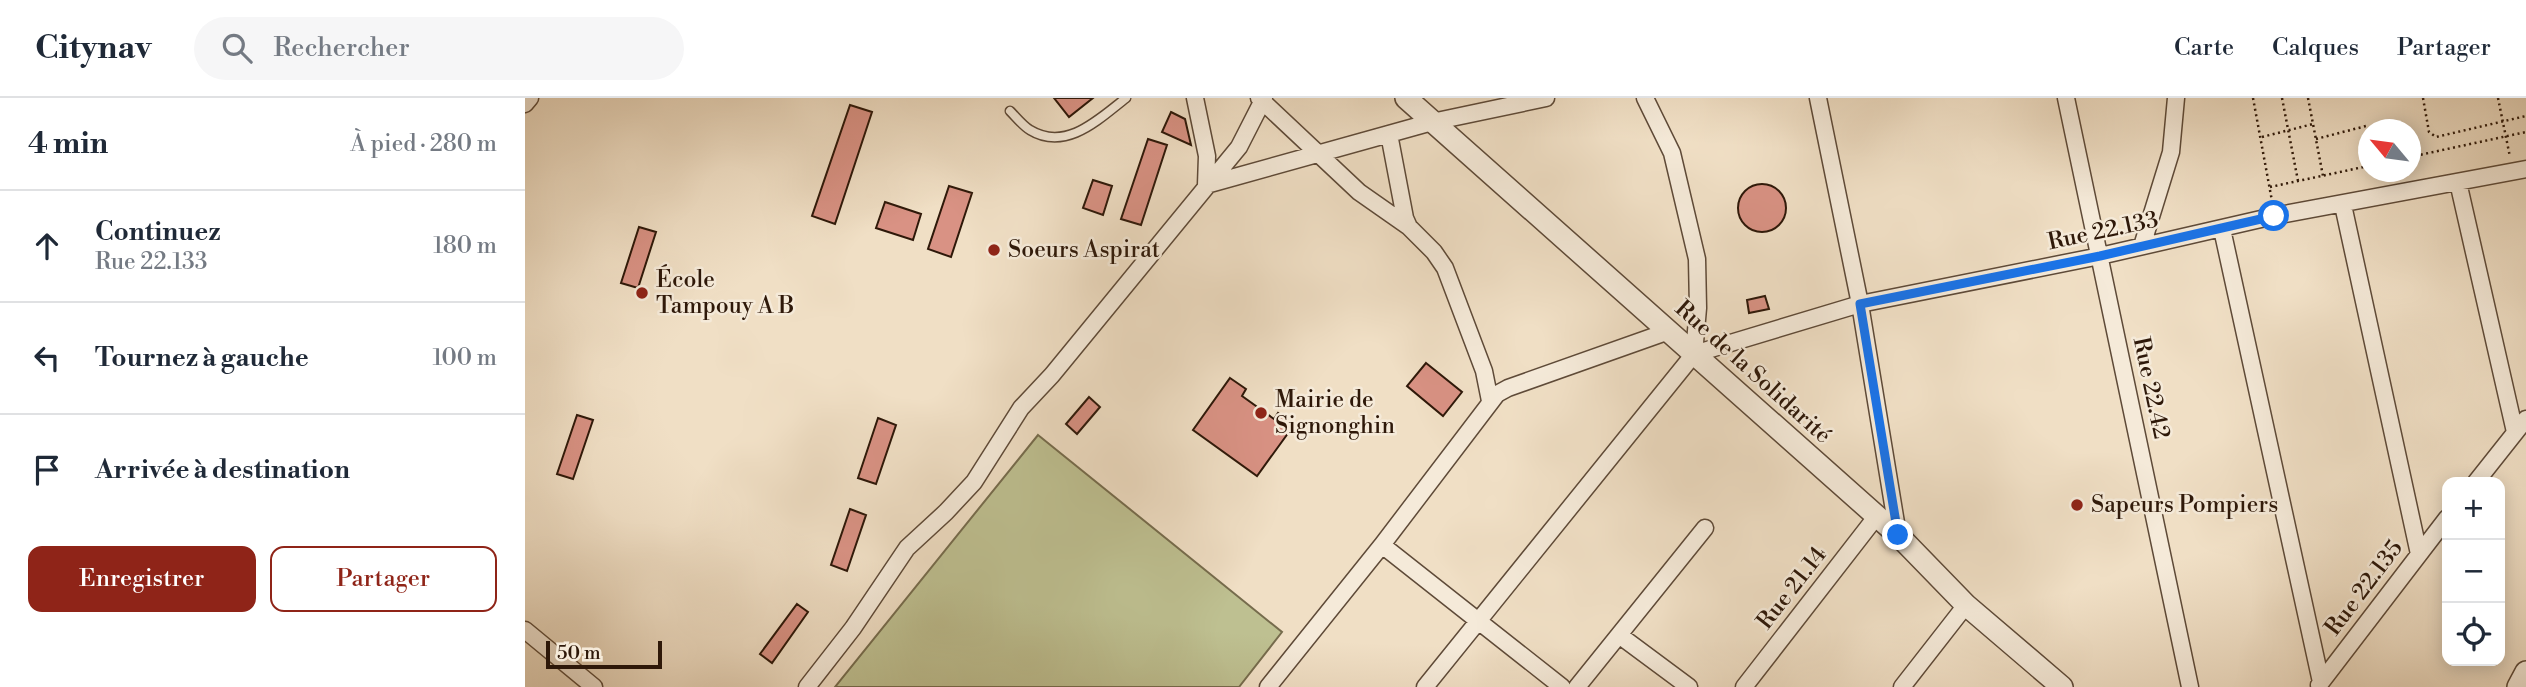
<!DOCTYPE html>
<html lang="fr">
<head>
<meta charset="utf-8">
<style>
	body { margin:0; font-family:"Libre Bodoni",serif; background:#f6f6f7; color:#1f2937 }
	.controls { position:absolute; right:21px; bottom:21px; display:grid; overflow:hidden; border-radius:14px; box-shadow:0 4px 18px #0003 }
	.controls button { width:63px; height:63px; display:grid; place-items:center; padding:0; border:0; border-bottom:2px solid #e0e1e3; background:#fff; color:#1f2937; font:35px sans-serif }
	.compass { position:absolute; left:1833px; top:21px; width:63px; height:63px; border-radius:50%; background:#fff; box-shadow:0 4px 18px #0003; rotate:299deg }
	.scale { position:absolute; left:21px; bottom:18px; width:116px; box-sizing:border-box; padding-left:7px; border:4px solid #2e1809; border-top:0; font-size:19px; line-height:24px; white-space:nowrap; color:#2e1809; -webkit-text-stroke:5px #f5ead9; paint-order:stroke }
	.stop { position:absolute; width:21px; height:21px; margin:-16px; border:5px solid #1a73e8; border-radius:50%; background:#fff }
	.stop.end { background:#1a73e8; border-color:#fff; box-shadow:0 2px 7px #0008 }
	.list { margin:0; padding:0; list-style:none }
	h2 { display:flex; justify-content:space-between; align-items:center; height:91px; margin:0; padding:0 28px; font-size:30px }
	h2 small { font-size:23px; font-weight:400; color:#747a83 }
	.list li { display:grid; grid-template-columns:46px 1fr auto; gap:21px; align-items:center; box-sizing:border-box; height:112px; padding:0 28px; border-top:2px solid #e0e1e3 }
	.list b { display:block; font-size:26px; white-space:nowrap }
	.list p { margin:0; font-size:23px; white-space:nowrap; color:#747a83 }
	.list em { font-size:23px; font-style:normal; color:#747a83 }
	.actions { display:flex; gap:14px; padding:21px 28px }
	.actions a { flex:1; padding:16px 0; border:2px solid #8f2418; border-radius:14px; text-align:center; font-size:24px; color:#8f2418 }
	.actions .main { background:#8f2418; color:#fff }
	.icon { flex:none; width:38px; height:38px; fill:none; stroke:currentColor; stroke-width:2; stroke-linecap:round; stroke-linejoin:round }
	.map { position:relative; flex:none; width:2001px; height:589px; overflow:hidden }
	header { display:flex; align-items:center; gap:42px; box-sizing:border-box; height:98px; padding:0 35px; background:#fff; border-bottom:2px solid #e0e1e3 }
	header strong { font-size:33px }
	nav { display:flex; gap:38px; margin-inline-start:auto; font-size:24px }
	.search { width:490px; height:63px; background:#f6f6f7; display:flex; align-items:center; gap:18px; box-sizing:border-box; padding:0 24px; border-radius:38px; color:#747a83; font-size:26px }
	main { display:flex }
	aside { flex:1; background:#fff }
	.map>svg:first-child { display:block }
</style>
</head>
<body>
<header>
<strong>Citynav</strong>
<div class="search"><svg class="icon" aria-label="search" viewBox="0 0 24 24"><circle cx="10" cy="10" r="6"/><path d="M15 15l6 6"/></svg>Rechercher</div>
<nav><a>Carte</a><a>Calques</a><a>Partager</a></nav>
</header>
<main>
<aside>
<h2>4 min<small>À pied · 280 m</small></h2>
<ul class="list">
<li><svg class="icon" aria-label="ahead" viewBox="0 0 24 24"><path d="M12 20V5M6 11l6-6 6 6"/></svg><div><b>Continuez</b><p>Rue 22.133</p></div><em>180 m</em></li>
<li><svg class="icon" aria-label="left" viewBox="0 0 24 24"><path d="M17 20v-9H6M10 6l-5 5 5 5"/></svg><div><b>Tournez à gauche</b></div><em>100 m</em></li>
<li><svg class="icon" aria-label="arrive" viewBox="0 0 24 24"><path d="M6 21V4h12l-3 4 3 4H6"/></svg><div><b>Arrivée à destination</b></div></li>
</ul>
<div class="actions"><a class="main">Enregistrer</a><a>Partager</a></div>
</aside>
<div class="map">
<svg width="2001" height="589" viewBox="0 0 2001 589">
	<rect width="100%" height="100%" fill="#f0dfc5"/>
	<filter id="stains"><feTurbulence type="fractalNoise" baseFrequency=".00286" numOctaves="4"/><feColorMatrix values="0 0 0 0 .2 0 0 0 0 .09 0 0 0 0 .02 0 0 0 .5 -.17"/></filter>
	<radialGradient id="worn" r=".72"><stop offset=".6" stop-color="#630" stop-opacity="0"/><stop offset="1" stop-color="#630" stop-opacity=".3"/></radialGradient>
	<path fill="#bec091" stroke="#766c4d" stroke-width="2" d="M513,337L757,534L714,589H310Z"/>
	<path fill="#d99284" stroke="#2e1809" stroke-width="2" d="M529,0H568L544,19Z
		M325,7L347,14L310,126L287,118Z
		M646,14L660,21L666,47L637,34Z
		M623,41L642,47L616,127L596,121Z
		M568,82L587,88L578,117L558,110Z
		M1213 110a24 24 0 1 1 48 0a24 24 0 1 1-48 0Z
		M424,88L447,95L426,159L403,151Z
		M360,104L396,116L388,142L351,130Z
		M114,129L131,134L113,190L96,185Z
		M1240,198L1244,211L1224,215L1222,202Z
		M901,265L937,294L918,318L882,288Z
		M705,280L721,291L717,298L749,321L753,315L769,327L732,378L668,332Z
		M564,299L575,309L552,336L541,326Z
		M52,317L68,322L48,381L32,376Z
		M353,320L371,327L351,386L333,380Z
		M325,411L341,417L322,473L306,467Z
		M272,506L283,514L247,565L235,556Z"/>
	<g fill="none" stroke-linecap="round" stroke-linejoin="round">
		<defs>
			<path id="service" d="M485,13C491,19 498,28 505,32C541,54 574,21 601,0"/>
			<path id="minor" d="M670,0L682,58L681,87
				M734,0L834,94L884,129
				M1293,0L1335,206L1373,437
				M1541,0L1665,589
				M0,6L5,0
				M864,36L880,120L884,129L909,154L920,170L959,273L965,303
				M1933,84L1990,334
				M681,87L907,24L1021,0
				M1818,107L1894,456
				M1697,131L1796,584
				M1617,148L1646,54L1651,0
				M1169,256L1335,206L1575,158L1749,118L2001,71
				M1951,384L2001,321
				M857,447L1037,589
				M0,532L69,589
				M1094,537L1164,589
				M1794,587L1922,420
				M282,589L328,530L382,450L421,414L449,384L496,310L527,277L714,49L739,0
				M743,589L857,447L972,296L983,290L1144,233
				M900,589L1169,256L1173,210L1172,161L1147,55L1120,0
				M1052,589L1180,430
				M1219,589L1351,419
				M1377,589L1441,507"/>
			<path id="tertiary" d="M881,0L1373,437L1441,507L1537,589
				M1993,589L2001,574"/>
		</defs>
		<use href="#service" stroke="#5e4a38" stroke-width="11"/>
		<use href="#minor" stroke="#5e4a38" stroke-width="19"/>
		<use href="#tertiary" stroke="#5e4a38" stroke-width="24"/>
		<path stroke="#2e1809" stroke-width="2.5" stroke-dasharray="2 3.5" stroke-linecap="butt" d="M1728,0L1747,103
			M1757,0L1773,83
			M1783,0L1798,78
			M1898,0L1904,34L1911,39L2001,18
			M1973,0L1985,59
			M1737,39L1788,26
			M1791,41L1841,28L1845,32
			M1885,59L2001,34
			M1745,89L1843,68"/>
		<use href="#service" stroke="#f5ead9" stroke-width="8"/>
		<use href="#minor" stroke="#f5ead9" stroke-width="16"/>
		<use href="#tertiary" stroke="#f5ead9" stroke-width="21"/>
	</g>
	<g fill="none" stroke-linecap="round" stroke-linejoin="round">
		<path stroke="#1a73e8" stroke-width="9" d="M1373,437L1335,206L1575,158L1749,118"/>
	</g>
	<g fill="#8f2418" stroke="#f5ead9" stroke-width="2.5">
		<circle cx="469" cy="152" r="7"/>
		<circle cx="117" cy="195" r="7"/>
		<circle cx="736" cy="315" r="7"/>
		<circle cx="1552" cy="407" r="7"/>
	</g>
	<g text-anchor="middle" dominant-baseline="central" stroke-width="5" stroke-linejoin="round" paint-order="stroke">
		<g font-size="23" fill="#2e1809" stroke="#f5ead9">
			<text transform="translate(1578 133) rotate(-12)">Rue 22.133</text>
			<text transform="translate(1228 274) rotate(42)">Rue de la Solidarité</text>
			<text transform="translate(1626 290) rotate(78)">Rue 22.42</text>
			<text transform="translate(1267 490) rotate(-52)">Rue 21.14</text>
			<text transform="translate(1839 490) rotate(-53)">Rue 22.135</text>
		</g>
		<g font-size="23" fill="#2e1809" stroke="#f5ead9" text-anchor="start">
			<text x="483" y="152">Soeurs Aspirat</text>
			<text x="131" y="182">École<tspan x="131" dy="26">Tampouy A B</tspan></text>
			<text x="750" y="302">Mairie de<tspan x="750" dy="26">Signonghin</tspan></text>
			<text x="1566" y="407">Sapeurs Pompiers</text>
		</g>
	</g>
	<rect width="100%" height="100%" filter="url(#stains)"/>
	<rect width="100%" height="100%" fill="url(#worn)"/>
</svg>
<div class="controls">
<button>+</button>
<button>−</button>
<button><svg class="icon" aria-label="locate" viewBox="0 0 24 24"><circle cx="12" cy="12" r="6"/><path d="M12 2v4M12 18v4M2 12h4M18 12h4"/></svg></button>
</div>
<svg class="compass" viewBox="-18 -18 36 36"><path d="M0-13l5 13h-10z" fill="#e53935"/><path d="M0 13l5-13h-10z" fill="#747a83"/></svg>
<div class="scale">50 m</div>
<div class="stop" style="left:1749px;top:118px"></div>
<div class="stop end" style="left:1373px;top:437px"></div>
</div>
</main>
</body>
</html>
